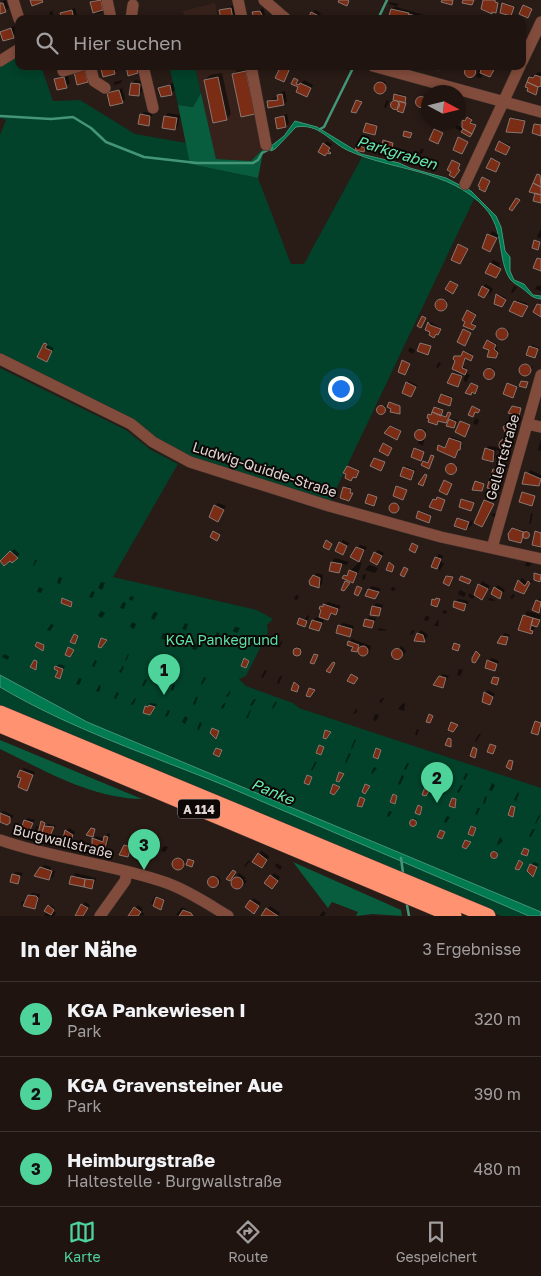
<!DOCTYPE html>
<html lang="de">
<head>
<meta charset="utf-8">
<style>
	body { margin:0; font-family:"Golos Text",sans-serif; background:#271d19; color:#f1f3f6 }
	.compass { position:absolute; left:421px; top:85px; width:45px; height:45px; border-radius:50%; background:#1f1410; box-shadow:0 2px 8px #0003; rotate:97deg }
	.you { position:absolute; left:340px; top:388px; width:18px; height:18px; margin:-12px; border:4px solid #fff; border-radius:50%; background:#1a73e8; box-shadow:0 0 0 8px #1a73e833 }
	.badge { display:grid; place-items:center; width:32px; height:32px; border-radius:50%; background:#4ed39a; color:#111; font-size:16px; font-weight:700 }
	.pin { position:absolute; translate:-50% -41px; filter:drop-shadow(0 1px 2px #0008) }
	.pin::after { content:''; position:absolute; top:26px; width:18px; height:15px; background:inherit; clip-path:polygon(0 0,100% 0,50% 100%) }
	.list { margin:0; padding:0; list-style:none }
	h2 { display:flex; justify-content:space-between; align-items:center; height:65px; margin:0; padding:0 20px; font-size:21px }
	h2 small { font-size:16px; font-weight:400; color:#a19e9f }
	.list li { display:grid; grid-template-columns:32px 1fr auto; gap:15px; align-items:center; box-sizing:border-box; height:75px; padding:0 20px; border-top:1px solid #3c3330 }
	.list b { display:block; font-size:19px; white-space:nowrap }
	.list p { margin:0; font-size:16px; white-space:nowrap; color:#a19e9f }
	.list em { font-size:16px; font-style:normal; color:#a19e9f }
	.icon { flex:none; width:28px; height:28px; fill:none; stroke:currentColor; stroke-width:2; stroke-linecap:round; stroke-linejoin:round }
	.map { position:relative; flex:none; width:541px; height:916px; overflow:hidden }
	.search { position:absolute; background:#1f1410; box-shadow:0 2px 8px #0003; left:15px; right:15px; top:15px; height:55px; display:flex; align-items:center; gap:12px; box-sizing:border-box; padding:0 18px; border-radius:10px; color:#a19e9f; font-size:19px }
	.sheet { height:290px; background:#1f1410 }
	nav { display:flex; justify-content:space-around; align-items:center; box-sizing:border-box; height:70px; border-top:1px solid #3c3330; background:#1f1410; font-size:14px; color:#a19e9f }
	nav a { display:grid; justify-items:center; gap:2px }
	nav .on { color:#4ed39a }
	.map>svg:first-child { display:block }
</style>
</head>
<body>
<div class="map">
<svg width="541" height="916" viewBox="0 0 541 916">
	<rect width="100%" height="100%" fill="#291b16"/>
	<path fill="#37221b" d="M215,3L218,19H185L183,11Z
		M195,66H247L264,148L251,161L216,159Z"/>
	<path fill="#02412a" d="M19,53V66H41L53,101L80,100L135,134L187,143L191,164L258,178L291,264H304L362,157L445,180L475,197L330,502L191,460L0,354V135L6,120L0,118V66Z
		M169,66H195L201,93L193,107L178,105Z
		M0,368L126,430L151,450L178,464L113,577L257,610L273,619L267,625L268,632L246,676L239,679L246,686L293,703L299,708L541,788V912L87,722L0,675Z
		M0,687C71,729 150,755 226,786C327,829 428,873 529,916H501L0,707Z"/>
	<path fill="#075d3e" d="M201,93L216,159L251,161L264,148L258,178L190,164L178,105L193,107Z
		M0,740L142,799C90,798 46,771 0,749Z
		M293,862L401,910L402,916L372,914L356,916L358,912L332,902L328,908Z"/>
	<path fill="#007a51" stroke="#449678" d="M295,121L317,127L361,154L399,163L410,168L446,178L471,191L496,216L501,227L505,251L510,257V271L514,280L524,284L533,295L541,296V299C531,298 530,294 522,288C518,285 513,283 510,279C497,259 505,230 485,208C450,169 392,171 347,150C329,141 319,123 296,127L275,149L271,151L270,147L284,136Z
		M0,675L87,722L541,912V916H529C428,873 327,829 226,786C150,755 71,729 0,687Z"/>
	<path fill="#0007" d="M6,0L9,8L0,13V2Z
		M94,0H104L106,6L101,13L95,14L92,3Z
		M390,2L399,4L396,7L424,15L423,19H389L392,9L396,6L389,4Z
		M505,3L514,6L511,15L504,4Z
		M234,5L236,15L234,18L223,19L220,11Z
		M75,8L77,15L74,18L58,19L63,18L62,14L65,11Z
		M263,8L266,17L255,19L254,13Z
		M315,10L321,13L318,19H309Z
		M53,11V19H40L50,15L49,12Z
		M14,26L17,33L4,40L1,32Z
		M105,66H117V70L114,73L103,69Z
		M278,66H291L283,81L280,70Z
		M251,67L259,108L234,74L238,69Z
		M468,67H476L472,77L466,75Z
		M479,69H486L481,78L476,77Z
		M539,72L541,73V84L535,93L530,77Z
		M222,73L231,114L226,119L205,80L210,75Z
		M67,74L70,83L66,86L56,79Z
		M122,80L121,83L114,85V82Z
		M135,80L143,81L142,91L139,94L132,84Z
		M304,80L313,85L307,96L301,84Z
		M379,80L386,82L382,93L375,91Z
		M173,83L175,90L171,93L160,88Z
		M122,88L125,99L122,102L108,94Z
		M285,91L287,101L284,104L269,107L268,102L272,99L279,97L281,92Z
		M397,93L406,96L403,111L392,108Z
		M419,96L426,97L425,106L416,104Z
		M387,100L389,101L386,108L384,107Z
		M144,112L153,113L148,124L141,115Z
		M168,113L180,115L178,126L175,129L165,116Z
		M287,114L289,123L286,126L276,119Z
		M469,117L472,118L471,122L476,125L470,136L455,128L457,125L463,128L464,120H467Z
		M512,117L525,120L523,130L511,118Z
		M368,122L378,125L375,133L365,131Z
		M327,141L332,144L328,151L324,144Z
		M501,141L510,145L507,153L500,142Z
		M421,149H424L422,154H419Z
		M540,230H541V238L537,237Z
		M492,231L499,235L489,251L484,248Z
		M493,260L500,263L499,266L501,268L497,276L487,272Z
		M486,284L493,289L489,296L490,290L484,296L483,287Z
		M541,284V291L535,289L537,286H540Z
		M514,286L517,287L513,293L511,292Z
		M498,294L506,298L503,305L495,303Z
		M441,298L448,301L443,310L436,307Z
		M517,300L528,304L523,315L511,311Z
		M469,310L477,314L472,323L476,325L474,328L465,325Z
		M430,322L441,328L438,334L427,329Z
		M502,327L510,331L505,340L498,336Z
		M489,340L497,344L496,355L491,350Z
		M48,341L47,345L54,348L47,360L39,356Z
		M532,345L539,348L535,357L528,354Z
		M410,347L415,350L413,354L408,351Z
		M465,351L473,354L472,358L465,357L463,366L467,369L465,373L455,357L462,355Z
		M439,362L441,363L438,368L436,367Z
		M523,363L533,367L530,372L520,371Z
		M489,367L494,369L491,378L484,375Z
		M454,372L463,375L458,386L453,373Z
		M465,373L470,375L466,382L464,381Z
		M408,381L417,385L412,394L404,392Z
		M443,393L453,397L451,403L442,395Z
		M381,405L386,406L382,414L378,412Z
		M436,407L443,409L441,414L447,417L451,412L448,418L457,420L454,427L443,420H439L436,424L428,417Z
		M476,418L479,420L477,425L473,423Z
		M392,426L401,430L397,439L386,433Z
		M420,428L426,430L423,446L418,443L419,439L416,438Z
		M452,437L462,441L460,445L462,446L456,455L439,446L447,447Z
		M505,437L512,440L509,449H505L503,452L496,450L495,458L492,461L486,449L489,446L501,448Z
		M541,439V451L538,450Z
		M450,464L457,465L453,474L447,471Z
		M406,466L415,470L412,477L404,468Z
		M530,470L541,475V482L538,485L524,483Z
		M346,486L352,488L351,492H353L350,498Z
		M218,503L226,506L218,520L215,506Z
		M392,503L400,505L397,512L389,510Z
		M421,511L432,515L430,520L419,512Z
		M493,513L496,514L495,517L491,516Z
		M533,513L531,523L529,524L531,514Z
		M459,518L470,522L473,520L472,525L466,529Z
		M512,528L529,531L527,537L523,538L521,542Z
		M343,540L349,543L343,553L340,543Z
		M360,545L367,547L359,560L357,548Z
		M14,549L20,554L12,562L10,559L1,562Z
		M378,550L384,553L377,563L375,553Z
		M439,554L443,556L441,562L444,563L439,572V569L432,566Z
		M335,558L349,562L346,565L343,564L339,572L332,562Z
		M35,560H37L34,566H33Z
		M527,561L532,562L530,566H525Z
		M359,562L362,563L356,578L344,590L348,579L345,576Z
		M369,565L378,568L375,573L365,570Z
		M317,573L323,575L322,584L319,587L312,577Z
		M366,574L365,579L362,580L363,575Z
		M59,577L62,578L60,584L57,583Z
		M522,578L528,583L533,580L523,593L515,589Z
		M482,581L490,586L482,598L476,595Z
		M101,582L105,583L102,590L98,588Z
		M498,585L505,590L500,597L495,588Z
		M372,586L381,589L374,598L369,589Z
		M39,587L43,589L41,593L37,592Z
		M392,587L396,588L394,591L391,590Z
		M460,590L466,593L464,597L458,594Z
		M472,590L470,594L475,596L472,599L468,596Z
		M92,591L95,592L92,598L89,597Z
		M513,594L515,595L512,599L510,598Z
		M296,595L299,596L297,600L294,599Z
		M131,596L134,597L132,601L129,599Z
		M490,598L495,600V601L488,600Z
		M540,598L541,609L539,611L537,601Z
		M458,599L469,601L464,610L455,602Z
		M123,602L126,603L124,609L120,608Z
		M328,602L341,606L336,613L332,612L328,619L321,607Z
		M376,603L383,605L379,615L373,607Z
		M444,610L447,611L446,614L442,613Z
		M101,611L105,613L102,618L98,616Z
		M527,611L541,615L538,624H533L532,627L535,628L532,632L520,629Z
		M154,612L158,613L154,620L151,618Z
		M308,615L309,616L306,624L300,619H305Z
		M426,616L430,617L427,621L424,620Z
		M316,617L324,620L318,630L313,621Z
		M369,617L376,618L372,627L366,620Z
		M439,620L438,626H434L437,621Z
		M132,622L136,624L134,629L130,627Z
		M185,623L188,624L186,630L182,629Z
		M343,623L354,626L349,636L339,626Z
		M51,624L54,625L50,631L47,630Z
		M235,627L240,628L237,633L233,631Z
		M379,628L386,630V631L377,630Z
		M413,630L415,631L410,636L411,632Z
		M421,630L428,635L424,641L418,633Z
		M217,632L220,633L216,640H214Z
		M163,633L168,635L165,640L161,638Z
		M505,633L510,635L506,644L502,636Z
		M254,638L257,639L254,645L251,644Z
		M352,639L371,646L370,651L366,655H361V653L353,650L354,646L349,642Z
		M281,641H283L279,648H278Z
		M194,644L199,645L196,650L192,649Z
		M299,646L300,647L297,656L294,655Z
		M402,646L406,652L396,659L392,654Z
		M4,654L9,656L8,660L2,657Z
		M128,654H129L126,661L125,660Z
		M492,658L499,661L494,670L488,661Z
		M153,659L157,661L152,666L150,665Z
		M95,660L97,661L94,667L92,666Z
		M59,664L65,666L60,677L59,670L56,667Z
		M123,666L124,667L121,673L119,672Z
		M459,669L463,670L460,676L457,675Z
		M265,670L267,671L263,678L261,677Z
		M178,672L179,673L177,678H175Z
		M443,674L449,676L443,687L440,677Z
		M280,676H282L279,684L277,683Z
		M204,677L206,678L202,685L201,684Z
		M79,678L82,679L79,685L76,684Z
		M145,679L147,680L144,686H142Z
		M173,684L175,685L173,691L171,690Z
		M99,685L101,686L99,692L96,691Z
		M488,690L495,694L489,704L482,698Z
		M230,691H231L228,697L226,696Z
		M117,692L119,693L116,699L114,698Z
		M196,697H198L195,705L193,704Z
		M135,698L136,699L133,705L131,704Z
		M382,698H384L381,703L379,702Z
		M254,699H256L252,706L250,705Z
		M275,702H277L273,709L272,708Z
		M150,703L157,704L150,714L146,707Z
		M224,703H226L223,709L221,708Z
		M403,703L405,704L404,711L398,709Z
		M356,709L358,710L355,714H353Z
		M168,710L170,711L167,717L165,716Z
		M250,710H251L248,718H246Z
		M375,714L379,715L376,721L373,720Z
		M185,716L188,718L185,724L182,722Z
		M200,722L202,723L199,730L197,729Z
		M417,729L419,730L417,735L415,734Z
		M479,734H481L476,742L475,741Z
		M355,739L356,740L352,749L351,748Z
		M349,753L351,754L346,763L345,762Z
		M315,762H317L312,771L311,770Z
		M439,762L441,763L437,769L436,768Z
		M407,763H409L406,770L404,769Z
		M374,767L377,768L372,774L371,773Z
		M24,768L35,772L27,789L21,771Z
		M466,773L468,774L465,780L463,779Z
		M402,775L404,776L400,785L398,784Z
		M432,775H434L430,783L428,782Z
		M492,783L495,785L492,791L489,790Z
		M461,785H463L459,793L457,792Z
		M518,792L519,794L516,801L514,800Z
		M487,796L485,804L483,803L485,797Z
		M478,808H480L477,815L475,814Z
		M3,811L14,816L7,823L0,820V814Z
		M389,811L392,812L389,817L387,816Z
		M539,815L540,816L536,824L535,823Z
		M447,816L450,817L446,823L444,822Z
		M28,818L35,820L28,830L25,821Z
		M415,818L417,820L411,825L413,819Z
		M44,821L45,822L43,829L48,824L56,826L48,837L44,830L41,833Z
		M36,826H38L36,832L34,831Z
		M69,828L75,832L70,842L66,831Z
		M533,829H535L531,837L529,836Z
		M108,833L110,834L107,847L104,850L93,839L96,836L105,839Z
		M500,837L503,841L498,845L497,844Z
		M156,839L160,840L157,846L153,844Z
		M164,846L168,847L165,852L161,851Z
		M495,850L498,852L493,858H491Z
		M262,851L269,856L265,863L258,854Z
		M173 863a6 6 0 1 1 12 0a6 6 0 1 1-12 0Z
		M249,860L250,861L245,867L244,866Z
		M534,862L539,864L532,876L531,865Z
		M277,863L282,867L280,870L275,866Z
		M44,865L51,867L49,879L36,875Z
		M54,868L53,871H55L53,878L51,877Z
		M16,872L23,873L18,883L13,875Z
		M75,873L96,878L94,885L91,888L71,883Z
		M239,873L246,878L244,880L247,881L241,888L232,883Z
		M274,873L280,877L275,884L271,876Z
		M209.5 881a5.5 5.5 0 1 1 11 0a5.5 5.5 0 1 1-11 0Z
		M32,893L40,894L37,905L34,908L21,906L22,901H26Z
		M155,896L165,899L161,908L151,904Z
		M254,898L261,903L257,909L251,901Z
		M85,902L90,905L85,913L82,916L76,914Z
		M50,905L55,908L53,911L56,913L54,916H44Z
		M138,905L143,909L141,911L145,915L129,916Z
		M270,906L280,913L278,916H263Z
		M182,907L193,914V916L176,915Z
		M323,911L326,913L324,916H319Z"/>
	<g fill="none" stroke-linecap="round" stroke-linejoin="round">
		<path stroke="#449678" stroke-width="2.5" d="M378,19L387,0
			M0,116L51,119L73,117L91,128L106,142L144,157L197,163H253L258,160L262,153L272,148
			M320,129L324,127L354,66
			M401,858L403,873
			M407,905L409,916"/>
	</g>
	<path fill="#7a2d14" stroke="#897771" d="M30,0H42L43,2L32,6Z
		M101,0L103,10L93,13L90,2Z
		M339,0H348L349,1L347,6L338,2Z
		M442,0H453L452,5L441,2Z
		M463,0H474L472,5L462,3Z
		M483,0H495V2L498,3L496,13L492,12V14L481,9Z
		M0,3H3L6,12L0,14Z
		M502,3L514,7L511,16L500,13Z
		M523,5L532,9L528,18L519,14Z
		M231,8L233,19H221L219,10Z
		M391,9L409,13L407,19H388Z
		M72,10L74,19H62L60,13Z
		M260,11L264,19H254L252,12Z
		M311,12L319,16L318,19H308Z
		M409,14L422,18L421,19H407Z
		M11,28L14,38L3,41L0,32Z
		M113,66L115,74L103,77L101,69Z
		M126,66H136L138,73L128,76Z
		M277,66L290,68L284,82L275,78L279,70L276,69Z
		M442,66L439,70L426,66Z
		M482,66L485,70L486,66H496L490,77L480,73Z
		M464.5 72a5.5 5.5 0 1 1 11 0a5.5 5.5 0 1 1-11 0Z
		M85,69L88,82L77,85L74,72Z
		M246,71L255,114L241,117L232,74Z
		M535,75L541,77V86L538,87L527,82L529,77L533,78Z
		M64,77L67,88L57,90L54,79Z
		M218,77L227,120L213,123L204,80Z
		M294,78L298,80L296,84L299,85L300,83L311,88L307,97L296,92L298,87L291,84Z
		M374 88a6 6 0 1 1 12 0a6 6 0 1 1-12 0Z
		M527,82L538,87L536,95L527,91L528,88L525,87Z
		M131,83L140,84L139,96L129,95Z
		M170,85L172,95L161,97L158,88Z
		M119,90L123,103L110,106L107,93Z
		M282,94L284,105L268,108L267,101L278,100L277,95Z
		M394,94L406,97L405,103L393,100Z
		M415.5 102a5.5 5.5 0 1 1 11 0a5.5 5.5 0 1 1-11 0Z
		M356,100L362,102L356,113L351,112Z
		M390.5 105a4.5 4.5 0 1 1 9 0a4.5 4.5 0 1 1-9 0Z
		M399,101L406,103L403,113L397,111Z
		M140,114L150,116L149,126L138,124Z
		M164,116L177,118L175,130L162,128Z
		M284,116L286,127L277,129L275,118Z
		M467,117L472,120L470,123L476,125L472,134L462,128V120L465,121Z
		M510,118L525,121L522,133L506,132Z
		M366,123L377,126L375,135L363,132Z
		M534,124L541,125V136L532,133Z
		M434,129L443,133L438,144L429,140Z
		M463,129L472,134L470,137L461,132Z
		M404,131L412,133L410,138L403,136Z
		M458,137L468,142L462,154L453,150Z
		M383,140L393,143L391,152L381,149Z
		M499,141L510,147L506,155L495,150Z
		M323,143L330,148L328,151L331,153L330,154L327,153L325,156L318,152Z
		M357,145L365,148L364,152L355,150Z
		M491,158L500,163L496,172L486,168Z
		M452,160L460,164L458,169L460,170L454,178L449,175L451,172L447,170Z
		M537,174L540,175L541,187L533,183Z
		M482,177L490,181L485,192L479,189L480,187L478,186Z
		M533,183L541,187V195L529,192Z
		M535,193L541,195V203L533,201Z
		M516,198L520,200L512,211L509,209Z
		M487,234L497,238L490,252L482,248Z
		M534,240L540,242L538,250L532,248Z
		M458,244L468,249L460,264L451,260Z
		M537,258L541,259V271L533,268Z
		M490,263L501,269L496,278L485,273Z
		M450,281L458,285L453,294L445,289Z
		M482,286L489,290L484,298L478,295Z
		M496,294L506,300L502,307L494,304Z
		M435 305a6 6 0 1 1 12 0a6 6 0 1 1-12 0Z
		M514,301L528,306L522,317L509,311Z
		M537,304L541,305V317L533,312Z
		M467,310L476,315L471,324L476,326L473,330L463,326L465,322L462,320Z
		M422,316L426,318L421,328L417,326Z
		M428,322L430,325L441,329L438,335L436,334L434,338L429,335L430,332L425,330Z
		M496 334a6 6 0 1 1 12 0a6 6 0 1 1-12 0Z
		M463,329L471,333L465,346L457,342Z
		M487,340L496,345L494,349L498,353L496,358L487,357L489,350L483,348Z
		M44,343L47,344L45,348L52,351L47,362L37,357Z
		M420,343L431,346L428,355L417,351Z
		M529,346L538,349L535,358L526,355Z
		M463,351L473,356L471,361L465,358L462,368L467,370L465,375L452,369L455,361L453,359L454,356H461Z
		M402,360L410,364L405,375L398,372Z
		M519 370a6 6 0 1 1 12 0a6 6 0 1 1-12 0Z
		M483.5 374a5.5 5.5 0 1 1 11 0a5.5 5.5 0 1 1-11 0Z
		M452,373L462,376L458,387L447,383Z
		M521,381L528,382L526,388L519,386Z
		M406,382L416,387L411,397L402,393Z
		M471,383L478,386L475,394L472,392L471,395L465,393Z
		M507,383L517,387L513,398L503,394Z
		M441,394L452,398L450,406L438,402Z
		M389,402L400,406V414L390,412L391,409L387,407Z
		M376.5 410a4.5 4.5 0 1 1 9 0a4.5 4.5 0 1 1-9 0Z
		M472,406L480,410L478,413L475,412L473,417L468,415Z
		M512,406L521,408L519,416L508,413Z
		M434,407L443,410L441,416L432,412Z
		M432,412L446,417L448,412L451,413L446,423L438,421L437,425L428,422L429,419L427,418L428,414L431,415Z
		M449,419L456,422L454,428L446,426Z
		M460,421L470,425L465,437L455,432Z
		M508,422L516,424L514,434L505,432L503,427Z
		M390,426L401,431L397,440L384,433Z
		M414.5 435a5.5 5.5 0 1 1 11 0a5.5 5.5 0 1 1-11 0Z
		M449,438L461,442L460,450H458L455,458L437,450L438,445L445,448Z
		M499 445a6 6 0 1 1 12 0a6 6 0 1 1-12 0Z
		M383,443L392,448L388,456L379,451Z
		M414,448L424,452L421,461L411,457Z
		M485,448L494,451L493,462L482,459Z
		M431,455L434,456L429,469L421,465L423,461L428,463Z
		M374,458L385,462L381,471L370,466Z
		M445.5 469a5.5 5.5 0 1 1 11 0a5.5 5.5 0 1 1-11 0Z
		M347,466L359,471L356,478L353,477L351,481L345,478L346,474L343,473Z
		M403,467L414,471L411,480L400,476Z
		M493,469L503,472L500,481L490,478Z
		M525,472L541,479L539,486L522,484Z
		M425,474L427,475L423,486L418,484Z
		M444,480L452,484L447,495L439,491Z
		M475,481L484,484L482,491L472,490Z
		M489,481L498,484L496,490L487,488Z
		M396,486L407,490L403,500L393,496Z
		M343,487L351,489L350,493H353L349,501L340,498Z
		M522,492L535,496L532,506L519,502Z
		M368,494L377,497L374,506L365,503Z
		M437,497L445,500L441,511L429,507L433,499L436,500Z
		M461,499L474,503L471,511L459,507Z
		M484,500L494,504L482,527L474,523Z
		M389 508a5 5 0 1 1 10 0a5 5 0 1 1-10 0Z
		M214,505L224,510L218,522L209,517Z
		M418,511L431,516L429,523L416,518Z
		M457,518L469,522L466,530L454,526Z
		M512,528L524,532L521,543L509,540L508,534Z
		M213,531L220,535L217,541L210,537Z
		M535,531L541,533V547L532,545Z
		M522.5 535a3.5 3.5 0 1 1 7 0a3.5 3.5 0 1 1-7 0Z
		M326,540L332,544L329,550L323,547Z
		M339,542L347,546L343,555L335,551Z
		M412,543L418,546L415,553L409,550Z
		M356,547L364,550L359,562L350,557Z
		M10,551L18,558L12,563L10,561L4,566L0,561Z
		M374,552L382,556L377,565L370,561Z
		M435,557L441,559L437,569L431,567Z
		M331,562L342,564L339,573L329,571Z
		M389,562L394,566L392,572L386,570Z
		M404,567L408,569L404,577L400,575Z
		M349,570L357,573L353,583L342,578L344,575L347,576Z
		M534,573L541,575L540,582L534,580Z
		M313,575L320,578L319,588L310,585L309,581Z
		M446,576L453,577L449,586L443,583Z
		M461,576L471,580L469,584L459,580Z
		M518,580L525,586L528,581L530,583L524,594L514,590Z
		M345,581L350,583L344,591L341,590Z
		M478,584L488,589L482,600L474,595Z
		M357,586L362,588L358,596L354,594Z
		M494,587L502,592L500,599L491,594Z
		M368,589L379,592L375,599L365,596Z
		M62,598L72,602L71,607L61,603Z
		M436,598L440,599L437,607L431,605L432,599L435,600Z
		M536,600L541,602L539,613L532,610Z
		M454,601L466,604L464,611L453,607Z
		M323,604L338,609L336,615L331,613L328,620L319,617L321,610L319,609L320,606L323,607Z
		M372,606L381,608L379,616L370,615Z
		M523,615L533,618L530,630L533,631L532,634L518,630Z
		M299,618L307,621L305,627L297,624Z
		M533,618L540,620L537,627L531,625Z
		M365,619L374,621L372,628L363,626Z
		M312,620L322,623L319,631L309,628Z
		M338,625L352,629L350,637L336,633Z
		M417,633L423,635L425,642L414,641Z
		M74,634L78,636L75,644L70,642Z
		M501,636L508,637L506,645L497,643Z
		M101,638L107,640L101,648L98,647Z
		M348,641L359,645L357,652L351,651L353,647L347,645Z
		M37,642L44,645L43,651L35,646Z
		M454,643L460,645L458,651L452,649Z
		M358 651a5 5 0 1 1 10 0a5 5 0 1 1-10 0Z
		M68,647L74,650L70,657L65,655Z
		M293 652a4 4 0 1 1 8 0a4 4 0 1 1-8 0Z
		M391.5 654a5.5 5.5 0 1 1 11 0a5.5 5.5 0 1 1-11 0Z
		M476,651L480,655L475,663L472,662V658Z
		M314,654L318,655L314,664L310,663Z
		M244,658L249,661L246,668L241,666Z
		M34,660L37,661L36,670L30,667Z
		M487,660L497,664L495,671L485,668Z
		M333,662L335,663L330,673L326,671Z
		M55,666L63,669L60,679L55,677L58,671L54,669Z
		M351,674L358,678L354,684L347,681Z
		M439,676L446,678L443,688L433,685Z
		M493,677L499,678L497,685L491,683Z
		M294,682L299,686L297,692L291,690Z
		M309,688L315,690L310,697L306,696Z
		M484,692L493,697L490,705L482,702Z
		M149,705L155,707L150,715L143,713L145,706L148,707Z
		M429,714L433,716L430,723L426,722Z
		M535,721L541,723L538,735L531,733Z
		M451,722L458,725L453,732L448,730Z
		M212,728L219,731L216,739L210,733Z
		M325,730L331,732L326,739L323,738Z
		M448,738L451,739V747L445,745Z
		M490,744L496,746L493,754L487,752Z
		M319,745L324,747L321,755L316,753Z
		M473,747L477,749L475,758L470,756Z
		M216,748L222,750L219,757L213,754Z
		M376,748L381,750L378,759L373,757Z
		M509,760L513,761L511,770L506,767Z
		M20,770L33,775L27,791L18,787L21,778L17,777Z
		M339,772L344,774L339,782L336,781Z
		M307,775L312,777L309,785L304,783Z
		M333,784L340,787L334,795L330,793Z
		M365,784L370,786L365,794L362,792Z
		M425,787L430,789L426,796L422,795Z
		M393,794L397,796L395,804L390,802Z
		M360,797L365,799L362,807L357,806Z
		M452,798L456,799L455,808L449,806Z
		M418,805L422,807L420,815L415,813Z
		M511,806L515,807L513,817L508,815Z
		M0,813L10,817V823L7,825L0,822Z
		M409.5 823a3.5 3.5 0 1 1 7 0a3.5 3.5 0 1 1-7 0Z
		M24,820L33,823L29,832L21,829Z
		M41,821L45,823L41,835L38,834Z
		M44,826L54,827L49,838L41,836Z
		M471,826L476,828L473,836L468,834Z
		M91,828L95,829L93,837L86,835Z
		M65,830L73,835L70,844L62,842Z
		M440,830L445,832L442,839L437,837Z
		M104,836L108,837L104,852L92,849V838L103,842Z
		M465,840L471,842L466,849L462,847Z
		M124,845L131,847L128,857L119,855Z
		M139,845L143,846L141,857L137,856Z
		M524,848L529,850L527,856L521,854Z
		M490.5 855a3.5 3.5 0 1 1 7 0a3.5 3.5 0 1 1-7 0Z
		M258,853L267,860L262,868L252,862Z
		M172 864a6 6 0 1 1 12 0a6 6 0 1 1-12 0Z
		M188,859L194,861L192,867L186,865Z
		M519,860L523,863L519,870L515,869Z
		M530,864L537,867L533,877L527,871Z
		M40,867L52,871L49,880L34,876Z
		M233,870L236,872L230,881L226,879Z
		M12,874L20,876L18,884L10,882Z
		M270,875L278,881L272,889L264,883Z
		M71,876L85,879L84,887L69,884Z
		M207.5 882a5.5 5.5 0 1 1 11 0a5.5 5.5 0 1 1-11 0Z
		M231 883a6 6 0 1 1 12 0a6 6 0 1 1-12 0Z
		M85,879L94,880L92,889L84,887Z
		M28,895L36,896L38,898L35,909L23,906Z
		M156,897L164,900L161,910L153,906Z
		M250,900L259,906L254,914L245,907Z
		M81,904L88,908L83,916H75Z
		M48,905L54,910L51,915L44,911Z
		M134,907L141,912L138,916H128Z
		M266,908L278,916H261Z
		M183,910L191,913L193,916H179Z"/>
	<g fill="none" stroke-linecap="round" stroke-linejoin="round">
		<defs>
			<path id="minor" d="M13,0L19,19
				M107,0L111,19
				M238,0L242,19
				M264,0L286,19
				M131,19L133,5
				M0,61L19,49
				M522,62L541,22
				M90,66L94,81L105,88
				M143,66L153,108
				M251,66L266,145
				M373,66L541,112
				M63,71L80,66
				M465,184L520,66
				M0,359L131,424L153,442L190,462L329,506L441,537L541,559
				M527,424L541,427
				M492,548L541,375
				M0,840C54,859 113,864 167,883C189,891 208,904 228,916
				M100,916L125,881L127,872"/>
			<path id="highway" d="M0,713L488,916
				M0,725L454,916"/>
		</defs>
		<use href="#minor" stroke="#433530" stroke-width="12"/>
		<use href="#highway" stroke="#433530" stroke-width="16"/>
		<use href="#minor" stroke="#824c3c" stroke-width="11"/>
		<use href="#highway" stroke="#fe9271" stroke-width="15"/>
	</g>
	<g text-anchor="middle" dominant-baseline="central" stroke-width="4" stroke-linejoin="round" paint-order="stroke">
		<rect fill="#0d0706" stroke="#a19896" stroke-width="1" x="178" y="799.5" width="42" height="19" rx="4"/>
		<g font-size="12" font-weight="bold" fill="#e1d6d3">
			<text x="199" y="809">A 114</text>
		</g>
		<g font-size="14" fill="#e1d6d3" stroke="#0d0706">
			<text transform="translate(502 457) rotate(-74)">Gellertstraße</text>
			<text transform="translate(265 469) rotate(18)">Ludwig-Quidde-Straße</text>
			<text transform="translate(63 841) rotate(14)">Burgwallstraße</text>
		</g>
		<g font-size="14" fill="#5de1a6" stroke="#0d0706">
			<text x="222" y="639">KGA Pankegrund</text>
		</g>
		<g font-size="15" font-style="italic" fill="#68ebaf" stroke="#0d0706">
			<text transform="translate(397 152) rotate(17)">Parkgraben</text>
			<text transform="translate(273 791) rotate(23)">Panke</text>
		</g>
	</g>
</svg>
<svg class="compass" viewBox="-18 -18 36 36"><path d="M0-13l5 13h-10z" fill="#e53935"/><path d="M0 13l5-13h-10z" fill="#a19e9f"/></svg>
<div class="you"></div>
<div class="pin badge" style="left:164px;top:695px">1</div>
<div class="pin badge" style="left:437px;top:803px">2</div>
<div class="pin badge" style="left:144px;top:870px">3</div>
<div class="search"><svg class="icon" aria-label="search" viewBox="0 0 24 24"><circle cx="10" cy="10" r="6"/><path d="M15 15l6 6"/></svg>Hier suchen</div>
</div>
<section class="sheet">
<h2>In der Nähe<small>3 Ergebnisse</small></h2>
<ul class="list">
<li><span class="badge">1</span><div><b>KGA Pankewiesen I</b><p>Park</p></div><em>320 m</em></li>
<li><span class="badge">2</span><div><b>KGA Gravensteiner Aue</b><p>Park</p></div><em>390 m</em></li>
<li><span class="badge">3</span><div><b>Heimburgstraße</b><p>Haltestelle · Burgwallstraße</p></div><em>480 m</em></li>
</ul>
</section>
<nav>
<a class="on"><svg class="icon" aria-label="map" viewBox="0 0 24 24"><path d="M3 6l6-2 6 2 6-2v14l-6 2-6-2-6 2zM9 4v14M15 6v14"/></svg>Karte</a>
<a><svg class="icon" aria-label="directions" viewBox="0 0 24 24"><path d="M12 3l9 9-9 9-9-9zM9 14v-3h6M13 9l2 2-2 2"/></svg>Route</a>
<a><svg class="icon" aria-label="saved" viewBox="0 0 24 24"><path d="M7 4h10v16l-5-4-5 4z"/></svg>Gespeichert</a>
</nav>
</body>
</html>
